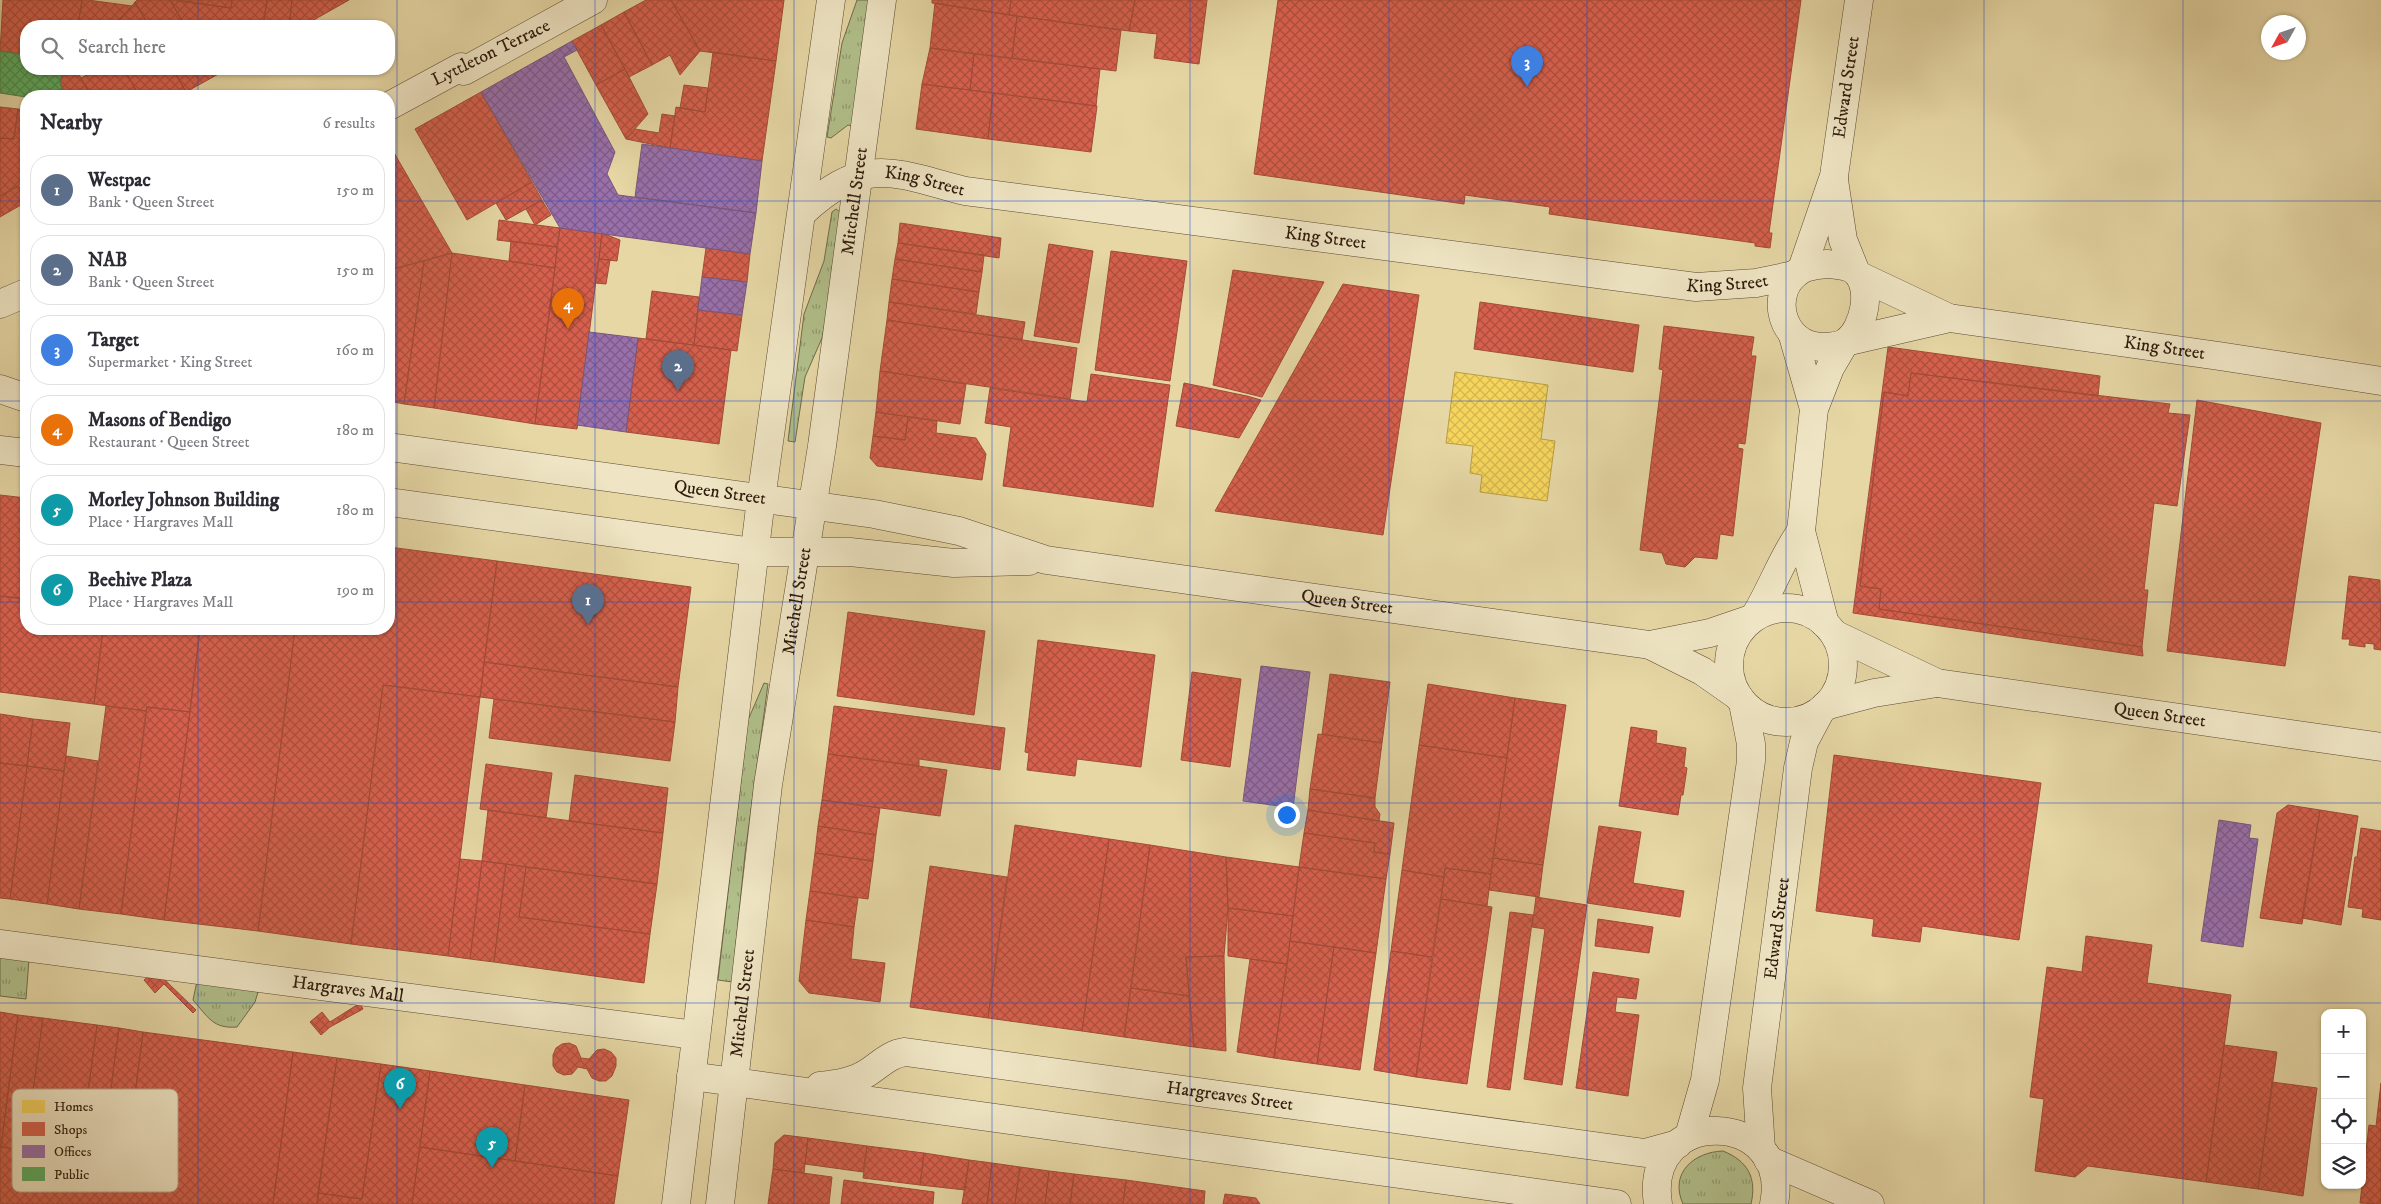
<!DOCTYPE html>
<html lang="en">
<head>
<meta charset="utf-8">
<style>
	body { margin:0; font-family:"IM FELL DW Pica",serif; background:#f7f7f7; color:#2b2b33 }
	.controls { position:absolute; right:15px; bottom:15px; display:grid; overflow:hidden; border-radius:10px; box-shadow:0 1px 4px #0004 }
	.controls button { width:45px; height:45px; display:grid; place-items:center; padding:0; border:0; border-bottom:1px solid #e1e1e2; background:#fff; color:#2b2b33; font:25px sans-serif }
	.compass { position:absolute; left:2261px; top:15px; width:45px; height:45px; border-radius:50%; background:#fff; box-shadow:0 1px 4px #0004; rotate:230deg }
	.you { position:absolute; left:1286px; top:814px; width:18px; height:18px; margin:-12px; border:4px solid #fff; border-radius:50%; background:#1a73e8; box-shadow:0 0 0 8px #1a73e833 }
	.badge { display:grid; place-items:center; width:32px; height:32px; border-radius:50%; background:#8f2418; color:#fff; font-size:16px; font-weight:700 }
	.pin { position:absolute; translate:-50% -41px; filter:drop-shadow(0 1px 2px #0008) }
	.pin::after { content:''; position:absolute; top:26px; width:18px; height:15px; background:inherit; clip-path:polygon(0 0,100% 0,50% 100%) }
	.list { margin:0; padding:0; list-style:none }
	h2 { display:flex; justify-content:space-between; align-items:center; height:65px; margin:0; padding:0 20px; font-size:21px }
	h2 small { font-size:16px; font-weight:400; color:#7c7c81 }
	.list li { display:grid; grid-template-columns:32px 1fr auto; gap:15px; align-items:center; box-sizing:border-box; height:70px; margin:0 10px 10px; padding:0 10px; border:1px solid #e1e1e2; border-radius:20px }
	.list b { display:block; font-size:19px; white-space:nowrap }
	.list p { margin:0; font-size:16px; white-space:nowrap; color:#7c7c81 }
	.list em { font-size:16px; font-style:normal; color:#7c7c81 }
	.icon { flex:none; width:28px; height:28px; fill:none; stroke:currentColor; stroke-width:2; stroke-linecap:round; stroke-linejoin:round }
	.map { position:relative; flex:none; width:2381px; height:1204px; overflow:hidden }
	.search { position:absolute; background:#fff; box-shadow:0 1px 4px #0004; left:20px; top:20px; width:375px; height:55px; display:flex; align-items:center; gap:12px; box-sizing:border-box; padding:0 18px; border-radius:20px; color:#7c7c81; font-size:19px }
	.panel { position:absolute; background:#fff; box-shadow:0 1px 4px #0004; left:20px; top:90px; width:375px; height:545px; border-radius:20px }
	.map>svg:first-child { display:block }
</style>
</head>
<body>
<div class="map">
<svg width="2381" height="1204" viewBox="0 0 2381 1204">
	<defs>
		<pattern id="grass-tufts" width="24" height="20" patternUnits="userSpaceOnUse" patternTransform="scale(1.25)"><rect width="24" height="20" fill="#b1bf8a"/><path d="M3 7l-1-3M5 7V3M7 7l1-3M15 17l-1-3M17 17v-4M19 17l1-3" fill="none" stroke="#909a6f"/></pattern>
		<pattern id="homes-cross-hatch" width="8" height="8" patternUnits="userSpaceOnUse" patternTransform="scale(1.25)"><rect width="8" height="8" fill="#f6d55c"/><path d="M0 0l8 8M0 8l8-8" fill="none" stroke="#d3b64f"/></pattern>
		<pattern id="shops-cross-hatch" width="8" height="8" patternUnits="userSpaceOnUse" patternTransform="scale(1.25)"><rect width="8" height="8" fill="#d6604d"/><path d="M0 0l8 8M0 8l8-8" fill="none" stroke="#ae4e3e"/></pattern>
		<pattern id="offices-cross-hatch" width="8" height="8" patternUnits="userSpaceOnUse" patternTransform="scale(1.25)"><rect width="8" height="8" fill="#9970ab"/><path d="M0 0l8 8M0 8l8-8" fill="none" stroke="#7d5b89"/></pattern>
		<pattern id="public-cross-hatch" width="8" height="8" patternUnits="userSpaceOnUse" patternTransform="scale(1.25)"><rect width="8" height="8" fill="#5aae61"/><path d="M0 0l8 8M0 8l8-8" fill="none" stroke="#4b8d4e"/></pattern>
	</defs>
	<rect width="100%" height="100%" fill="#e6d7a5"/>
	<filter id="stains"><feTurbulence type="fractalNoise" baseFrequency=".004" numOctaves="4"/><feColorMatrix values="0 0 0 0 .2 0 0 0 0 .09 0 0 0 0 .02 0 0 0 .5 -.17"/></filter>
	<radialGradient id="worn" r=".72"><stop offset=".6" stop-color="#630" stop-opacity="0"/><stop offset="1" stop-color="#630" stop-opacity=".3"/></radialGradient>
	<path fill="url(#grass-tufts)" stroke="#6f6c4a" d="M857,0H869L852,126L848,125L831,138L827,137L842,43Z
		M836,209L840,212L825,323L822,338L805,377L795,442L788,441L804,314L824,261L832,212Z
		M764,683L768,684L745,854L732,982L718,980L748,720Z
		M0,955L29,959L26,999L0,996Z
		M244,979L258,992L255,1002L237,1027C213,1029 208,1017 193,1000L197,981Z
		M1723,1151C1748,1161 1757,1178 1751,1204H1683C1669,1173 1694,1152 1723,1151Z"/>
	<path fill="url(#homes-cross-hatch)" stroke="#ba9d44" d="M1455,372L1548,385L1541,439L1555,441L1547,501L1480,492L1482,475L1470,473L1473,446L1446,443Z"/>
	<path fill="url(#shops-cross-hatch)" stroke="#a34b39" d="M3,0H82L78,26H26V55L0,51Z
		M82,0H88L132,6L113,26H78Z
		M137,0H170L185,26H149L135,2Z
		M170,0L231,8L232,0H267L263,26H185Z
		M176,0H232L231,8Z
		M267,0H292L289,26H263Z
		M292,0H349L303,26H289Z
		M646,0H671L700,51L680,75L670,55L652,65L624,12Z
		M671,0H784L776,61L700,51Z
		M932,0H1011L1009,15L932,3Z
		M1011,0H1135L1129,31L1009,15Z
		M1135,0H1207L1199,64L1154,58L1157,34L1129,31Z
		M1278,0H1801L1769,233H1772L1770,248L1755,246V243L1549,214L1550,207L1465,195L1464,204L1254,174Z
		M135,2L149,26H113L132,6Z
		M935,3L1017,16L1012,58L930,48Z
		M624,12L652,65L629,77L601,25Z
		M1017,16L1121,30L1116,71L1012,58Z
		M601,25L625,69L596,85L572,41Z
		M930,48L974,54L970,90L922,84Z
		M713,52L776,61L762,161L670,148L676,107L705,112Z
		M974,54L1100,69L1096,106L970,90Z
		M63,69H76L91,96H66L60,83Z
		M97,69H124L139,96H91L81,78Z
		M124,69H173L186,92L178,96H139Z
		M173,69H208L213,77L186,92Z
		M208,69H227L213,77Z
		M625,69L648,114L626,139L596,85Z
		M922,84L993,93L988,139L916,129Z
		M684,85L708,88L705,112L680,108Z
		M481,92L532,182L467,220L415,129Z
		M993,93L1097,106L1091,152L988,139Z
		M0,107L18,109L14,139L0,138Z
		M18,109L26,110V181L0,196V138L14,139Z
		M662,114L675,116L670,148L626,139L635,129L659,133Z
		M389,144L452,253L389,270Z
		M532,182L542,200L506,220L496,203Z
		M19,186L26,202L0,217V196Z
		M542,200L551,215L535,225L526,209Z
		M499,220L560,228L557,247L497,240Z
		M900,223L1001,238L999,258L898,243Z
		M560,228L602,233L577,429L535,424Z
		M602,233L620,240L617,261L599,259Z
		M511,241L557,247L555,268L509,261Z
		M898,243L984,255L982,272L895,259Z
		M1049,244L1093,251L1079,343L1034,336Z
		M706,248L750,254L747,282L702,277Z
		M1111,251L1187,261L1170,381L1095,370Z
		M452,253L555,268L535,424L434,408Z
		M452,253L434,408L404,404L424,261Z
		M599,259L610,260L606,284L595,283Z
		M895,259L982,272L979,292L892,279Z
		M424,261L404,404L389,401V270Z
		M1233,270L1324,282L1262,397L1213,385Z
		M892,279L979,292L976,314L889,302Z
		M1343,284L1419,295L1383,535L1215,511Z
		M652,291L699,297L694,345L646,339Z
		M889,302L1025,322L1022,340L887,320Z
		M1480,302L1639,325L1633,372L1474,349Z
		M698,310L742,315L737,351L694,345Z
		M887,320L1077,348L1070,399L880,371Z
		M1664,326L1754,337L1751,356H1756L1745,444L1738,443V448L1743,449L1733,536L1720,534L1717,559L1695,557L1685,567L1666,564L1662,553L1640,550L1663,370L1659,369Z
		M638,338L731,350L719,444L626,432Z
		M1888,347L2100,376L2098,396L1911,373L1908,396L1884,392L1860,586L1881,589L1879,609L2142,647L2143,656L1853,613Z
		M880,371L966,384L960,424L876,412Z
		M1911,373L2170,404L2168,413L2190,415L2177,506L2154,503L2144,590H2148L2142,647L1879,609L1881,589L1860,586L1884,392L1908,396Z
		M1091,374L1170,385L1153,507L1003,486L1011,427L985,423L990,388L1087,402Z
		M1184,383L1247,396L1261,400L1239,438L1176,426Z
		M2197,400L2321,423L2285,666L2167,651Z
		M876,412L908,417L905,440L873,436Z
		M908,417L937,421L936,433L976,438L986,454L982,480L877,466L870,458L873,436L905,440Z
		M0,495L26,498V599L0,596Z
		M389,547L497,561L480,697L383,685L351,944L258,931L295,629H389Z
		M497,561L691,587L678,687L484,662Z
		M2349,576L2380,580L2381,650L2374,649V644L2365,643V647L2349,645L2350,639H2342Z
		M0,596L26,599V629H103L94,704L0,692Z
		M848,612L985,631L974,715L837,696Z
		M103,629H200L190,712L147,707L146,711L94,704Z
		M200,629H295L258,931L164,920Z
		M1038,640L1155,655L1141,767L1077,759L1075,776L1027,770L1029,753L1025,752Z
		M484,662L678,687L675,722L480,697Z
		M1192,672L1241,679L1230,767L1181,760Z
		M1330,674L1390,682L1382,743L1322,734Z
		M1428,684L1515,698L1507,758L1419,745Z
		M383,685L480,697L448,956L351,944Z
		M1515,698L1566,705L1543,865L1493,858Z
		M494,699L675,722L670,761L489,738Z
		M106,706L146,711L121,914L79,909Z
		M834,706L1005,728L1000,770L919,759V766L828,754Z
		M147,707L190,712L164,920L121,914Z
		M0,714L33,719L27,766L0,763Z
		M33,719L70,723L64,771L27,766Z
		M1631,727L1657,731L1656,743L1686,748L1684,767L1687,768L1683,795H1681L1678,815L1619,806Z
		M1318,734L1382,743L1375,798L1310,789Z
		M1419,745L1507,758L1491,874L1445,868L1444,877L1402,870Z
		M828,754L947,770L940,816L822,800Z
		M1834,755L2041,783L2019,940L1922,926L1920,942L1872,936L1874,919L1816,911Z
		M66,756L98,761L79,909L47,904Z
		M0,763L27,766L10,899L0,898Z
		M486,764L552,773L546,818L480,809Z
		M27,766L64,771L47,904L10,899Z
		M575,775L668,788L663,833L569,821Z
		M1310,789L1375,798V807L1380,814L1379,821L1308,810Z
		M822,800L880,808L876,835L818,826Z
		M2288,805L2320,810L2302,924L2260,918L2277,813Z
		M488,810L663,833L657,884L482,861Z
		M1308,810L1394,823L1390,854L1374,852L1375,843L1304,833Z
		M2320,810L2358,816L2341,925L2302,918Z
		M1015,825L1109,839L1082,1031L988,1018Z
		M818,826L876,835L873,861L815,853Z
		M1599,826L1641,832L1633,883L1684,891L1680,917L1587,903Z
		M2361,828L2381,831V920L2362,917L2363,909L2348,907L2355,857H2357Z
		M1304,833L1375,843L1374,852L1390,854L1386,879L1299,867Z
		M1109,839L1150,845L1124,1037L1082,1031Z
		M1150,845L1226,857L1228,908L1224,956L1186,957L1189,996L1131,988Z
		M815,853L873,861L868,899L810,891Z
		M1226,857L1299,867L1293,916L1228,908Z
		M1493,858L1543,865L1539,897L1489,890Z
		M460,859L482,861L470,959L448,956Z
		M482,861L506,864L494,962L470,959Z
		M506,864L526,867L519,917L650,934L644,983L494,962Z
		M930,866L1007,877L988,1018L910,1007Z
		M526,867L657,884L650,934L519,917Z
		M1299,867L1386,879L1376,953L1290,941Z
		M1445,868L1491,874L1487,906L1441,899Z
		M1402,870L1444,877L1432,957L1391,951Z
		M810,891L858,898L854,927L806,920Z
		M1536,897L1587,905L1562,1085L1524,1079L1545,929L1532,927Z
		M1441,899L1492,907L1467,1084L1416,1077Z
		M1228,908L1293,916L1287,964L1228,956Z
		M1510,912L1533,915L1510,1090L1487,1087Z
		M1598,919L1653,927L1649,953L1595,946Z
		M806,920L854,927L851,959L885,963L880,1002L809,993L799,981Z
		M2086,936L2152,945L2147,983L2231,995L2206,1182L2088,1166L2075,1177L2035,1171L2044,1099L2030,1097L2047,967L2082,972Z
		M1290,941L1334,947L1317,1064L1274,1058Z
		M1334,947L1376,953L1360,1070L1317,1064Z
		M1391,951L1432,957L1416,1077L1374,1070Z
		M1224,956L1226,1051L1194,1047L1186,957Z
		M1250,959L1287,964L1274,1058L1237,1052Z
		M157,969L167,982L196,1010L193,1013L164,984L155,993L144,980Z
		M1593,972L1639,979L1636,999L1617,997L1615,1012L1639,1015L1628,1096L1576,1088Z
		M1131,988L1189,996L1194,1047L1124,1037Z
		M360,1003L363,1009L330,1027L321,1035L310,1022L322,1012L330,1022Z
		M0,1012L18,1015L1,1147H0Z
		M18,1015L43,1018L25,1150L1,1147Z
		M43,1018L97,1025L79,1158L25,1150Z
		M97,1025L119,1028L107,1117L85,1114Z
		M119,1028L143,1032L126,1164L79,1158L85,1114L107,1117Z
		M143,1032L293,1052L273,1204H0V1147L126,1164Z
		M569,1043L576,1046L581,1058L589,1059L597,1050L604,1049L611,1052L616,1058V1066L612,1076L606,1081H599L592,1078L587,1069L578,1067L572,1074L564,1075L557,1072L553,1066V1055L556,1048L562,1044Z
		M2224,1045L2277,1052L2258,1189L2206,1182Z
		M293,1052L337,1058L317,1204H273Z
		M337,1058L381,1064L362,1199L318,1193Z
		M381,1064L430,1071L412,1204H317L318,1193L362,1199Z
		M430,1071L525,1085L515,1161L420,1147Z
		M2272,1082L2317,1088L2303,1196L2258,1189Z
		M2381,1083V1204L2360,1203L2369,1125L2376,1126Z
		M525,1085L629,1100L618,1176L515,1161Z
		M784,1135L808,1138L804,1173L773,1169L775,1143Z
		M808,1138L867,1146L863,1172L805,1164Z
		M867,1146L924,1153L920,1185L863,1178Z
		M420,1147L618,1176L614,1204H412Z
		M924,1153L969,1160L965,1190L920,1185Z
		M969,1160L992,1163L987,1204H962Z
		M992,1163L1020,1167L1015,1204H987Z
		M1020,1167L1049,1171L1045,1204H1015Z
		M773,1169L832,1177L829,1204H768Z
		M1049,1171L1074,1174L1070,1204H1045Z
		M1074,1174L1126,1180L1123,1204H1070Z
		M844,1180L934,1192L933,1204H841Z
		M1126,1180L1205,1191L1204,1204H1123Z
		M1225,1194L1256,1198L1260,1204H1223Z"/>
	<path fill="url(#offices-cross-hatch)" stroke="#79567b" d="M572,41L577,50L564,57L615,152L607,174L618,195L756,213L750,254L560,228L481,92Z
		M642,144L762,161L756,213L635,197Z
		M702,277L747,282L742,315L698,310Z
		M589,332L638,338L626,432L577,425Z
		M1261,666L1310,672L1293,808L1243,801Z
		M2219,820L2251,825L2249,838L2258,839L2243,947L2201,941Z"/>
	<path fill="url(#public-cross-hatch)" stroke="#4c8247" d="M0,51L26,55V69H63L60,83L63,91L53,96L26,97L0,93Z"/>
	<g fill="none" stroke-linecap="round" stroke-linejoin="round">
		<defs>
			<g id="minor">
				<path d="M389,106L461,67L464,71L593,0"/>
				<path d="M1834,180L1843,240L1855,270"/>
				<path id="s1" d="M803,212C865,155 892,172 965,191L1696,287L1756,283L1794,275"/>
				<path d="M1827,264C1836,265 1849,265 1856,272C1873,288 1864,328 1847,341C1840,347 1823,348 1814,346C1779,339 1769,289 1801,270C1809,265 1818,265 1827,264Z"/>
				<path id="s2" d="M1802,269L1834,176L1859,0"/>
				<path id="s3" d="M1860,276L1949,318L2219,356L2381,381"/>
				<path d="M0,304L26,293"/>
				<path d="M1793,336L1814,409"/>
				<path d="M1849,341L1949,318"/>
				<path d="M0,389L26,398"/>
				<path id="s4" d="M389,447L874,514L959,531L1046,560L1650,645L1710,633L1751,619"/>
				<path d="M0,450L26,453"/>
				<path d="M389,502L754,552H850L954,563L1029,561"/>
				<circle cx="1786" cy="665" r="57"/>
				<path d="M1755,616C1772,588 1782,558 1801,531"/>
				<path d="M1825,624L1801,531L1814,409L1830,368L1844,344"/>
				<path id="s5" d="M1834,634L1937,683L2381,747"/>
				<path d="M1650,645L1702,671L1739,697"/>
				<path d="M1825,706L1874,693L1937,683"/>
				<path id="s6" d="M0,944L695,1035"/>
				<path d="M691,1076L1617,1204"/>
				<path id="s7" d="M820,1086C837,1084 853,1082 867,1073C880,1065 889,1054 905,1052L1645,1153L1678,1144"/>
				<path d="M1689,1136L1705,1080L1751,761V744L1743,703"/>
				<path id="s8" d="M1761,1149L1757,1088L1798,768L1804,742L1821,710"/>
				<path d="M1768,1160L1870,1204"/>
				<path d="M676,1204L761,499L831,0"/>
				<path id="s9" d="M720,1204L768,785L822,446L882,0"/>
				<path d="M1658,1204C1642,1104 1793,1109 1774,1204"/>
			</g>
		</defs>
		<use href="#minor" stroke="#5b4932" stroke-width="29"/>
		<use href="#minor" stroke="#efe5c4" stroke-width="28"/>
	</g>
	<path fill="none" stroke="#1d4ed8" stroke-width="1" stroke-opacity="0.55" d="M198,0V26M397,0V1204M595,0V1204M794,0V1204M992,0V1204M1190,0V1204M1389,0V1204M1587,0V1204M1786,0V1204M1984,0V1204M2183,0V1204M198,69V96M0,201H26M389,201H2381M0,401H26M389,401H2381M0,602H26M389,602H2381M198,629V1204M0,803H2381M0,1003H2381"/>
	<g text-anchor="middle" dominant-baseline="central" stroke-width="5" stroke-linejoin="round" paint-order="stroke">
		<g font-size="18" fill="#2d1a0b" stroke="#efe5c4">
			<text transform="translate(491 53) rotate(-26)">Lyttleton Terrace</text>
			<text stroke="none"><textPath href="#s2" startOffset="188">Edward Street</textPath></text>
			<text stroke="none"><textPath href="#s1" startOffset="134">King Street</textPath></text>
			<text stroke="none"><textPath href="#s9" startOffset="1012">Mitchell Street</textPath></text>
			<text stroke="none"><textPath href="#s1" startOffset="539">King Street</textPath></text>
			<text stroke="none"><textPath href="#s1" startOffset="944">King Street</textPath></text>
			<text stroke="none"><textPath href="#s3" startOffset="316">King Street</textPath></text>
			<text stroke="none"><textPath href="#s4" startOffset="334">Queen Street</textPath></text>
			<text stroke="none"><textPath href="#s9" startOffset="608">Mitchell Street</textPath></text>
			<text stroke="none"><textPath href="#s4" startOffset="972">Queen Street</textPath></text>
			<text stroke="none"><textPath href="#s5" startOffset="339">Queen Street</textPath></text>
			<text stroke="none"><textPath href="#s8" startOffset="222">Edward Street</textPath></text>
			<text stroke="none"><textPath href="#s6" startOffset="351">Hargraves Mall</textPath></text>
			<text stroke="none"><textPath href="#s9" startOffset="202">Mitchell Street</textPath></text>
			<text stroke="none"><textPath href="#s7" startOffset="421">Hargreaves Street</textPath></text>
		</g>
	</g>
	<rect x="12" y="1089" width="166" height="103" rx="8" fill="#efe5c4" stroke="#b5a88c" stroke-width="1"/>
	<rect x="22" y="1100" width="23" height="13" fill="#f6d55c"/>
	<rect x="22" y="1122" width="23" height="14" fill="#d6604d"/>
	<rect x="22" y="1145" width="23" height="13" fill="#9970ab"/>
	<rect x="22" y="1167" width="23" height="14" fill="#5aae61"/>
	<g font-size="14" fill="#2d1a0b">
		<text x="54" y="1111">Homes</text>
		<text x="54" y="1134">Shops</text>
		<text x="54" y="1156">Offices</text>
		<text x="54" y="1179">Public</text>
	</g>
	<rect width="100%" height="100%" filter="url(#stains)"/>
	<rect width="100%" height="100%" fill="url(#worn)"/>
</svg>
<div class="controls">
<button>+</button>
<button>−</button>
<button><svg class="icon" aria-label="locate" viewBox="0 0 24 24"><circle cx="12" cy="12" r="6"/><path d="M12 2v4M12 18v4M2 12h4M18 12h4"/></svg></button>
<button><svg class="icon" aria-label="layers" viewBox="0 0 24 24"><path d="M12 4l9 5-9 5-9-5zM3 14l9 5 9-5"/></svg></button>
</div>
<svg class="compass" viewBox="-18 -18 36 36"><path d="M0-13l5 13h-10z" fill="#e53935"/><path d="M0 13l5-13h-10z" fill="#7c7c81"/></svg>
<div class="you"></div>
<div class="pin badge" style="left:588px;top:625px;background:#5c6f8a">1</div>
<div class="pin badge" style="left:678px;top:391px;background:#5c6f8a">2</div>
<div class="pin badge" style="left:1527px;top:87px;background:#3f7fe0">3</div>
<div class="pin badge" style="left:568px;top:329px;background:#e8710a">4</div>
<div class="pin badge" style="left:492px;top:1168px;background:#0f9aa8">5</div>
<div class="pin badge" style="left:400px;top:1109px;background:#0f9aa8">6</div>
<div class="search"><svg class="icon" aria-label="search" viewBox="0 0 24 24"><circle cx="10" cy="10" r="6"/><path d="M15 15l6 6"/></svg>Search here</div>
<section class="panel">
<h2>Nearby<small>6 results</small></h2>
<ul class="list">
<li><span class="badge" style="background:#5c6f8a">1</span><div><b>Westpac</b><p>Bank · Queen Street</p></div><em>150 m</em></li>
<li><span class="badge" style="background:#5c6f8a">2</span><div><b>NAB</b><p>Bank · Queen Street</p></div><em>150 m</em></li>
<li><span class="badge" style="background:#3f7fe0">3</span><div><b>Target</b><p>Supermarket · King Street</p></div><em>160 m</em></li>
<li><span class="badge" style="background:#e8710a">4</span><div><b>Masons of Bendigo</b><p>Restaurant · Queen Street</p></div><em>180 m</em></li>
<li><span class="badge" style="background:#0f9aa8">5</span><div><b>Morley Johnson Building</b><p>Place · Hargraves Mall</p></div><em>180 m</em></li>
<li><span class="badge" style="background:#0f9aa8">6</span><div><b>Beehive Plaza</b><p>Place · Hargraves Mall</p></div><em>190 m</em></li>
</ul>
</section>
</div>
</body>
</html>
